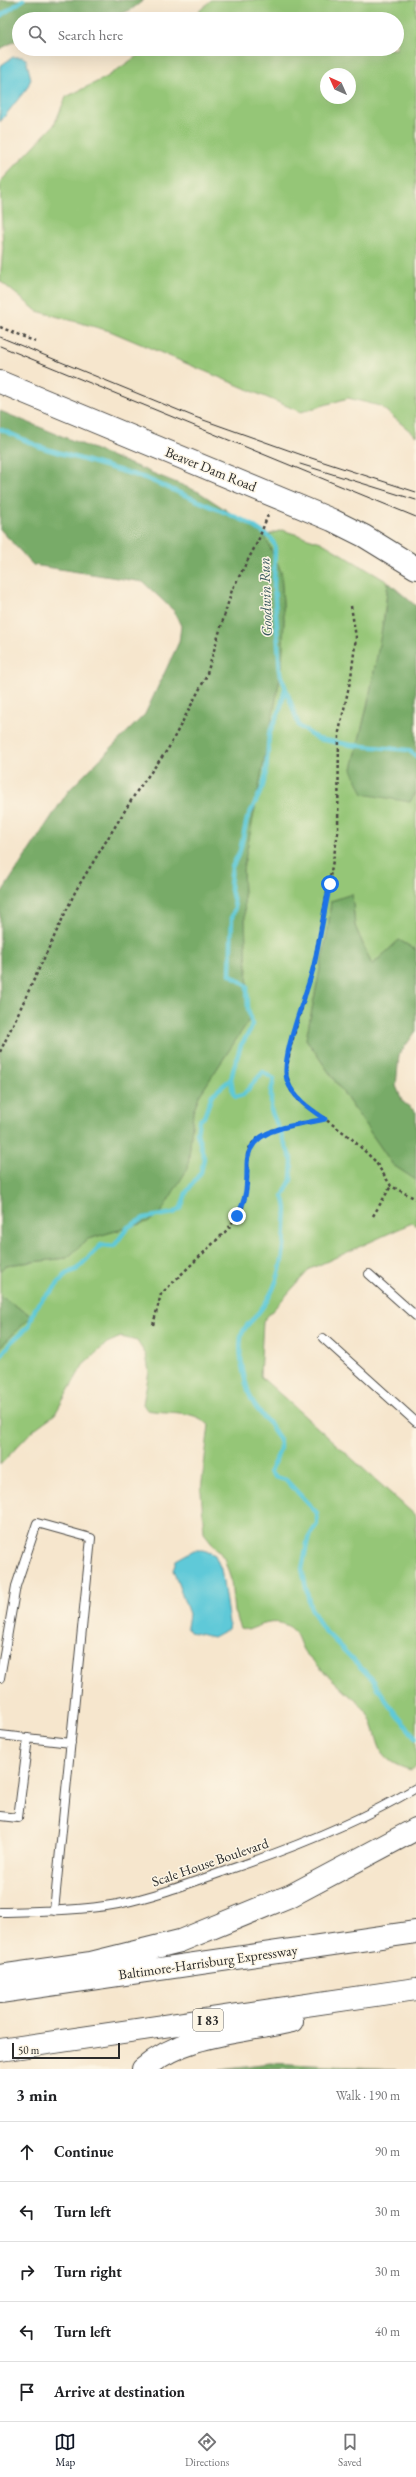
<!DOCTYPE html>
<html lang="en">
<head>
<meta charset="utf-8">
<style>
	body { margin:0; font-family:"EB Garamond",serif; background:#f2f2f2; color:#202124 }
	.compass { position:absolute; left:320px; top:68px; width:36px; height:36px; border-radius:50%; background:#fff; box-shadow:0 4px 16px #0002; rotate:315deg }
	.scale { position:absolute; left:12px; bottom:10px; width:108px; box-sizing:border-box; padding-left:4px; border:2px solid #2b2b2b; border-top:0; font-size:11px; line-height:14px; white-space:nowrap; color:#2b2b2b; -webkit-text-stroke:3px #fcf5e5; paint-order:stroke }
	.stop { position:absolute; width:12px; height:12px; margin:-9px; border:3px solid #1a73e8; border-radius:50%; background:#fff }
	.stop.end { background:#1a73e8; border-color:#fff; box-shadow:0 1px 4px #0008 }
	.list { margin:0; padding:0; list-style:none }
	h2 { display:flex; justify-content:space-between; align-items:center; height:52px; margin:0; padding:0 16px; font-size:17px }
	h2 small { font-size:13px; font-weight:400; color:#757577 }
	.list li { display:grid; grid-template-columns:26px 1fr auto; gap:12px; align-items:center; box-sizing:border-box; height:60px; padding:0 16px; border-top:1px solid #e0e0e0 }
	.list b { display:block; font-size:15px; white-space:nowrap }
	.list em { font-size:13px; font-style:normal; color:#757577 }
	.icon { flex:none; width:22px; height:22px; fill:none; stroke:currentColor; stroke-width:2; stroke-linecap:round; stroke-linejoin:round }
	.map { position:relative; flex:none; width:416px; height:2069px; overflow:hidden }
	.search { position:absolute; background:#fff; box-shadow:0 4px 16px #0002; left:12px; right:12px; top:12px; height:44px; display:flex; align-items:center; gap:10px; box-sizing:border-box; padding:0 14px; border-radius:22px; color:#757577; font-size:15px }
	.sheet { height:352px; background:#fff }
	nav { display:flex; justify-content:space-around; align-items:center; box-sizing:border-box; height:56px; border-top:1px solid #e0e0e0; background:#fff; font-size:11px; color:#757577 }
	nav a { display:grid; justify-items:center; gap:2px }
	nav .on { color:#111827 }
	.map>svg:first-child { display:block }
</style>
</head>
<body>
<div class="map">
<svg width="416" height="2069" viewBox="0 0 416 2069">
	<rect width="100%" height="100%" fill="#fcf5e5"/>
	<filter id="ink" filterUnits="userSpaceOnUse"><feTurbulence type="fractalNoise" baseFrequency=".025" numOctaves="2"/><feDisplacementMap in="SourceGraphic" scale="8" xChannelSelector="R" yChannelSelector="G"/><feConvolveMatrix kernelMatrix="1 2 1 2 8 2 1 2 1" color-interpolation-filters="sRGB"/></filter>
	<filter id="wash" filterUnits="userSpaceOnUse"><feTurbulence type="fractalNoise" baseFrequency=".012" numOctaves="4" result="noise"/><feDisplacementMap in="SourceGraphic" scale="16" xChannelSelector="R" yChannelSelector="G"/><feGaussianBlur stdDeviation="0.9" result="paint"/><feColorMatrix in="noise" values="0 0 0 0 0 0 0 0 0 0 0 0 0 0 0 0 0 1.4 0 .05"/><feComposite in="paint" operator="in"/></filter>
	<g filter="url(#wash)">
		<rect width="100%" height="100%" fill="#f6e6cd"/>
		<path fill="#95c677" stroke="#607851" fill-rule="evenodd" d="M211,0H416V436L380,406L348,398L301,412L110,331L37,311L0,281L3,248L0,182L54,125L66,97L107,77L147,49H397V19H191ZM326,74H350V98H326Z
			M282,530L321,542L388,582C382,645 367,707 352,769L410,802L416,792V950L399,940L372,965L355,926L352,894L331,901L328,930L306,1039L393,1165L416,1180V1226L412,1223L310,1269L263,1321L260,1376L416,1516V1767L411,1770C370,1759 383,1739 366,1711C362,1705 354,1699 348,1694C334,1681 320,1668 306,1654C298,1645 299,1630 286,1625C271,1619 262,1625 248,1630L241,1628L234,1612L231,1580L224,1558L204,1533L201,1490L209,1425C193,1409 168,1414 147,1410L143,1404L149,1372L146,1355L137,1341L121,1337L107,1343L83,1365L55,1414L33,1430L0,1465V1347L32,1316L0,1296V1271L6,1265L67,1258L88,1239L150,1221L188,1168L193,1112L199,1096L249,1020L243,870L282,667L284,620L281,572L265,536Z"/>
		<path fill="#78ab68" stroke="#526b4a" d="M0,0H144L132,9L111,19H19V39L0,49Z
			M0,411L199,492L265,536L281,572L284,620L282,667L243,870L249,1020L199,1096L193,1112L188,1168L161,1212L150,1221L88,1239L67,1258L6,1265L0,1271V895L69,790L145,714L179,642L181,626L174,611L143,582L33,565L0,529Z
			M388,582L416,606V792L410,802L363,794L352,769L369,699L385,612Z
			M352,894L355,926L372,965L399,940L416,950V1031L399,1055L396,1086L403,1102L416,1112V1180L393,1165L306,1039L328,930L331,901Z
			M0,1296L32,1316L0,1347Z
			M270,2063L397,2069H220Z"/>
		<path fill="#5ec9d8" stroke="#447a82" d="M13,57H22L26,59L31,79L27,88L0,122V66Z
			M194,1550H204L215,1555L221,1569L229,1623L228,1629L213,1637L190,1632L187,1627L189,1614L173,1570L176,1560Z"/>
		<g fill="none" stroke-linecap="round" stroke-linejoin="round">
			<path stroke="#5ec9d8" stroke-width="4.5" d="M0,16L23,0
				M0,429L40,447L145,478L247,522L271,538L275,546L274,586L280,672L299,726L318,739L351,745L408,750L416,756
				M285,689L280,710L269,734L266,774L262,789L247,819L240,851L232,867L230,885L235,907L232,917L230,974L247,986L248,1009L252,1024L250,1031L241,1045L234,1067L231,1079L233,1093L236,1097L243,1095L263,1072L274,1079L271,1092V1110L292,1161L291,1180L283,1196C288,1208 285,1216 285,1228C285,1259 278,1289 258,1313C252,1322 243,1326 241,1337C238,1355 246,1396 258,1410C264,1418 280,1434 280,1445C281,1455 272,1463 270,1472L275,1477L286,1480L317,1513V1524L308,1539L302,1569L310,1606L322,1628L373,1680L391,1708L416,1738
				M0,1357L11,1342L29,1326L35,1309L44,1297L51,1292L67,1273L76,1270L101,1245L114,1246L128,1227L144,1218L174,1213L181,1208L186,1193L201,1172L204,1158L197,1133L199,1121L204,1117L212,1095L231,1079"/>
		</g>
	</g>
	<g filter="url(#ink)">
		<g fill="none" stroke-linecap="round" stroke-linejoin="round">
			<defs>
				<path id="service" d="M369,1274L416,1316
					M323,1338L416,1422
					M0,1678L16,1586L37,1523L91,1538L54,1911
					M0,1735L71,1743
					M0,1816L18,1818L28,1738
					M0,1912C39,1911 79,1911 118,1904C156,1896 191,1883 228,1870C293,1848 357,1823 416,1788"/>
				<path id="secondary" d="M0,382L332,520L364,536L416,568"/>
				<path id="motorway" d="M0,1976L91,1963L180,1941L292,1895L416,1829
					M0,1992L416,1932
					M0,2050L416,1989
					M143,2069C185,2033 240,2033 292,2021"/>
			</defs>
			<use href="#service" stroke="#494743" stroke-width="10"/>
			<use href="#secondary" stroke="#494743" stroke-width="24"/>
			<use href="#motorway" stroke="#494743" stroke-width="24"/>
			<path stroke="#494743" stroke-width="2.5" stroke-dasharray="3 3" stroke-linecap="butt" d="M0,327L36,342
				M351,606L356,637L351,677L339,732L338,833L314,965L291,1045L286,1072L291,1090L300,1101L351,1138L375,1161L391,1186L416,1199
				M0,1052L76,890L137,791L168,749L206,677L232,590L258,541L269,512
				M373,1216L391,1186
				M153,1325L161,1294L228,1229L243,1206L247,1187L248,1150L254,1141L273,1130L324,1119"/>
			<use href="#service" stroke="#fff" stroke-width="8"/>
			<use href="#secondary" stroke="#fff" stroke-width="22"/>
			<use href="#motorway" stroke="#fff" stroke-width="22"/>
			<path stroke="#2b2b2b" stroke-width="1" d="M0,337L195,417L302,455L416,492
				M0,346L416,517
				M300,464L416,500"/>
		</g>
	</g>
	<g fill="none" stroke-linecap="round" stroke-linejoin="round" filter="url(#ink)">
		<path stroke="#1a73e8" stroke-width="5" d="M237,1216C247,1199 247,1185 247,1166C246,1126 296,1126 325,1119C310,1109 293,1098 287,1080C280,1056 308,992 314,965C320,938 324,911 330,884"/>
	</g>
	<g text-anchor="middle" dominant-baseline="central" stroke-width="3" stroke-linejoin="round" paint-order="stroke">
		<rect fill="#fcf5e5" stroke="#6a6863" stroke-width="1" x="193" y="2009" width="30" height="22" rx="3"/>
		<g font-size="13" font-weight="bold" fill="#2b2b2b">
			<text x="208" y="2020">I 83</text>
		</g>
		<g font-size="14" fill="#2b2b2b" stroke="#fcf5e5">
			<text transform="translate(211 469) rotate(22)">Beaver Dam Road</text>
			<text transform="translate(210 1862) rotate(-19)">Scale House Boulevard</text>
			<text transform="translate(208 1962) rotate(-8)">Baltimore-Harrisburg Expressway</text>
		</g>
		<g font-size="15" font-style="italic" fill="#3a5a5f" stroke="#fcf5e5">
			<text transform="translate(265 597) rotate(-92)">Goodwin Run</text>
		</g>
	</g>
</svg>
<svg class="compass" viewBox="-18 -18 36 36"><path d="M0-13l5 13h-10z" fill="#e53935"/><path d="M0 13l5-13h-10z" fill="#757577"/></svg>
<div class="scale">50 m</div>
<div class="stop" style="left:330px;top:884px"></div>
<div class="stop end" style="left:237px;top:1216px"></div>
<div class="search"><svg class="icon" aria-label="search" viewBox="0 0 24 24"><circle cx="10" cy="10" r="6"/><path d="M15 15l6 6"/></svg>Search here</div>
</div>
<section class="sheet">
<h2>3 min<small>Walk · 190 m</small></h2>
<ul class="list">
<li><svg class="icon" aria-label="ahead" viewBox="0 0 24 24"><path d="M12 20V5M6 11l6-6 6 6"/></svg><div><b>Continue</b></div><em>90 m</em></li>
<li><svg class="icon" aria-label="left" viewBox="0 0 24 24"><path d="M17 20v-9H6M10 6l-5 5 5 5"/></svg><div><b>Turn left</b></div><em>30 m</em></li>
<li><svg class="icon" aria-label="right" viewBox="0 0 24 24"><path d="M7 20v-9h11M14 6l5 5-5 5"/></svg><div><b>Turn right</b></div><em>30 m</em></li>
<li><svg class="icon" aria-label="left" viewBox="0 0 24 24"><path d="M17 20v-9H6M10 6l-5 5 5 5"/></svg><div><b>Turn left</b></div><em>40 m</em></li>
<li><svg class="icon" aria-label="arrive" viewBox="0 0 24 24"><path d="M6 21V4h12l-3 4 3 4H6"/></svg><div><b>Arrive at destination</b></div></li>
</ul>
</section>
<nav>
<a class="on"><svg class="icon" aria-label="map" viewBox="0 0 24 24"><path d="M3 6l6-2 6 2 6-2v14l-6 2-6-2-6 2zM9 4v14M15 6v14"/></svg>Map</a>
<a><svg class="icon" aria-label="directions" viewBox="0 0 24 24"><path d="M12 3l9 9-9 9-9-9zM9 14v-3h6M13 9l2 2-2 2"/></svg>Directions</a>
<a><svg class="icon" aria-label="saved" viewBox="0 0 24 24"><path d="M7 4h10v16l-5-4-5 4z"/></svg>Saved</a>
</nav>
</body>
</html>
